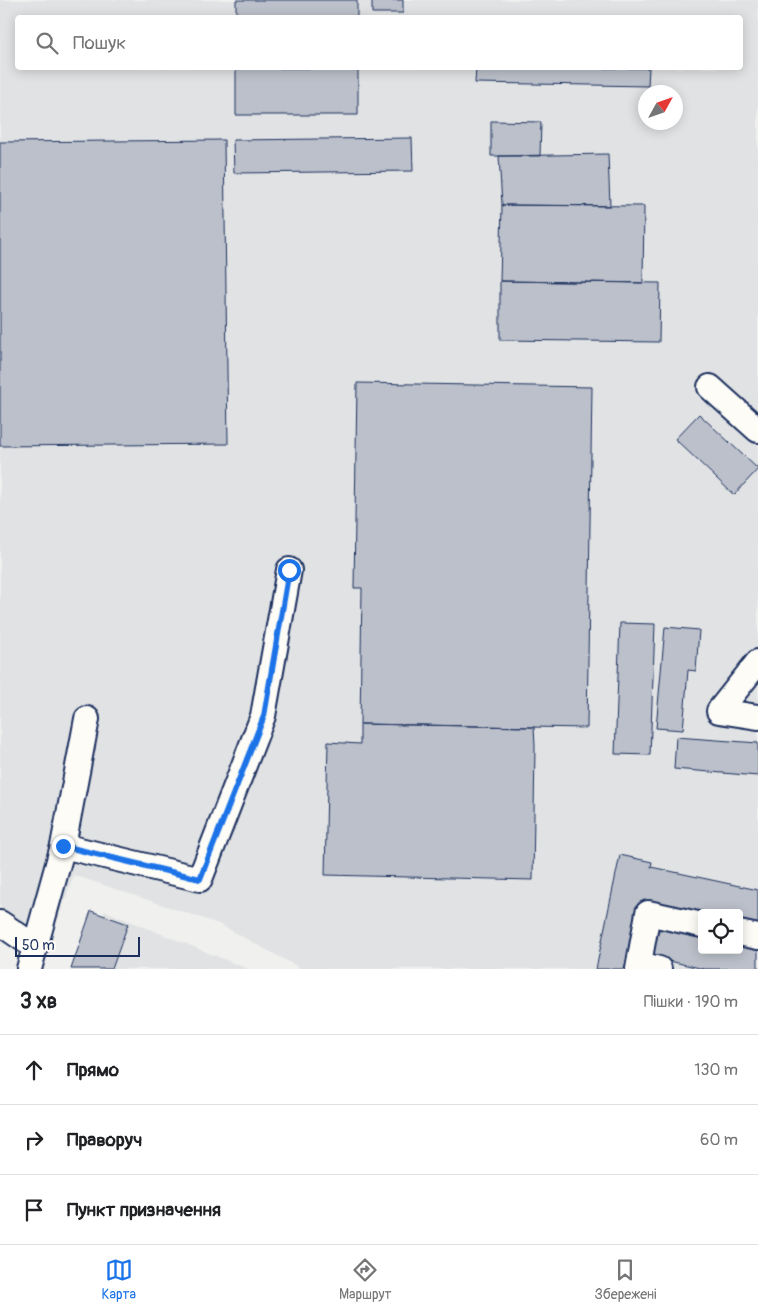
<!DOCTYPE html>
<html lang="uk">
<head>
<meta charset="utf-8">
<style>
	body { margin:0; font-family:Pangolin,sans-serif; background:#f6f6f6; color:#202124 }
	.controls { position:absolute; right:15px; bottom:15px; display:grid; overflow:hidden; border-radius:5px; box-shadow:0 2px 12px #0003 }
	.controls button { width:45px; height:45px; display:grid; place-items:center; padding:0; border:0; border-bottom:1px solid #e0e0e0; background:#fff; color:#202124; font:25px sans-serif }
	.compass { position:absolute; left:638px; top:85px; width:45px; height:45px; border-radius:50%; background:#fff; box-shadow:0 2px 12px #0003; rotate:50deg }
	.scale { position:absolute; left:15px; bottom:12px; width:125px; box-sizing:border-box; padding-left:5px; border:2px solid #1b2f5e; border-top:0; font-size:14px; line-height:18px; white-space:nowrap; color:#1b2f5e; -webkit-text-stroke:4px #fdfcf7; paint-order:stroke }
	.stop { position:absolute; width:15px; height:15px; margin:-11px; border:4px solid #1a73e8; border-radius:50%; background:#fff }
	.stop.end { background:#1a73e8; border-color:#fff; box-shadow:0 1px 5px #0008 }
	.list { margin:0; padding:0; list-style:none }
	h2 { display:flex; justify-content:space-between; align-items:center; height:65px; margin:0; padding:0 20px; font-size:21px }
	h2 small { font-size:16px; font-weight:400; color:#757577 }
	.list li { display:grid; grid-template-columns:32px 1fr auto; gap:15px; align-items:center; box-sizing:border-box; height:70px; padding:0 20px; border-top:1px solid #e0e0e0 }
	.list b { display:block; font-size:19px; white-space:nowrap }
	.list em { font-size:16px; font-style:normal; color:#757577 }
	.icon { flex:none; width:28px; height:28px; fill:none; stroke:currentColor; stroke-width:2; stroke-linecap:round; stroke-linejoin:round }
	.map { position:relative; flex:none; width:758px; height:969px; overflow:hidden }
	.search { position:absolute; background:#fff; box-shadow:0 2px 12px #0003; left:15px; right:15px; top:15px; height:55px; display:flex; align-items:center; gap:12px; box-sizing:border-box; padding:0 18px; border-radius:5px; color:#757577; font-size:19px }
	.sheet { height:275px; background:#fff }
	nav { display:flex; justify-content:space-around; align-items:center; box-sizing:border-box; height:70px; border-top:1px solid #e0e0e0; background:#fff; font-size:14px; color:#757577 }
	nav a { display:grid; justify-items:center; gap:2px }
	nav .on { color:#1a73e8 }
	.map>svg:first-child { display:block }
</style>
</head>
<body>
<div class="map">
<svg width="758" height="969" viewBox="0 0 758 969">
	<rect width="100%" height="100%" fill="#f0f0ee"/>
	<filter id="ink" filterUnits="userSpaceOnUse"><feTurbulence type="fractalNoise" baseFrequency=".02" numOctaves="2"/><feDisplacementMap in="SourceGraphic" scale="10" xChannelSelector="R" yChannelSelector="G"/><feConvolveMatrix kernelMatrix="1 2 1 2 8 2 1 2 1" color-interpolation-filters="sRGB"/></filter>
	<g filter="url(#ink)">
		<path fill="#e0e2e3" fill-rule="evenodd" d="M0,0H758V969H302L219,924L74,875L49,944L0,912ZM18,18H740V68H18ZM646,92H676V122H646ZM702,913H739V950H702Z
			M105,911L248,969H80Z"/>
		<path fill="#bbc0ca" stroke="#1b2f5e" d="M236,0H357V18H236Z
			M372,0H403V13H372Z
			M236,68H358V115H236Z
			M476,68H649L648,86L475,83Z
			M491,121L541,122L540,156H491Z
			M412,138L413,171L234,173L233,140Z
			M224,140L228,444L0,446V142Z
			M608,154L610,206L502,205L499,156Z
			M502,205L644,206L643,283L500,281Z
			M500,281L660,283L659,342L500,340Z
			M357,383L592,387L587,728L360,724L362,588H354Z
			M699,414L758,469L734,495L675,439Z
			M620,623L655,624L650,755L615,754Z
			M665,627L699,630L696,671L688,670L683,730L656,728Z
			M360,724L534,727L535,746L533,880L325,875L328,742L360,744Z
			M676,737L758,743V776L674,769Z
			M620,855L652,862L651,867L758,890V926L739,922V913H702V914L645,901L630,969H596Z
			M91,911L128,924L112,969H71Z
			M660,926L702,935V950H739V944L758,948V969H704L652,957Z"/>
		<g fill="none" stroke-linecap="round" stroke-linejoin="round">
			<defs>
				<path id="minor" d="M710,387L758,430
					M758,662L719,711L758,717
					M63,846L200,879L263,716L289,570
					M0,923L35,947L29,969
					M739,933L758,937
					M35,947L63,846L87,719
					M639,964L659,969
					M638,969L648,913L702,925"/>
			</defs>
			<use href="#minor" stroke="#1b2f5e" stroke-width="28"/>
			<use href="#minor" stroke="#fdfcf7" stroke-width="24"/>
		</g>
	</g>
	<g fill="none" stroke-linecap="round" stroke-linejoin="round" filter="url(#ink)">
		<path stroke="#1a73e8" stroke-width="6" d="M63,846L200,879L264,716L289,570"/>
	</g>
</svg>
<div class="controls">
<button><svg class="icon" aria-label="locate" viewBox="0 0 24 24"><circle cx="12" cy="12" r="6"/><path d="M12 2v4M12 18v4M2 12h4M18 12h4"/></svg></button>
</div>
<svg class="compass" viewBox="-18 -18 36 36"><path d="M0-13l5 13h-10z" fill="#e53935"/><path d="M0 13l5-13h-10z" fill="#757577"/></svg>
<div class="scale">50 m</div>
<div class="stop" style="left:289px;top:570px"></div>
<div class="stop end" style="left:63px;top:846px"></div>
<div class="search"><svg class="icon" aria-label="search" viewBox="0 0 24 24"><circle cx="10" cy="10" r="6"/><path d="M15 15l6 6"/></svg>Пошук</div>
</div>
<section class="sheet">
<h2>3 хв<small>Пішки · 190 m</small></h2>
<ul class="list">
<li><svg class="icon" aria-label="ahead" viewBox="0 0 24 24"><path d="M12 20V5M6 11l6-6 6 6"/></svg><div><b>Прямо</b></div><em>130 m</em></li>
<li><svg class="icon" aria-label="right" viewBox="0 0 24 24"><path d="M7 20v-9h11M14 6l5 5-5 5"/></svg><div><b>Праворуч</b></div><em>60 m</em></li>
<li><svg class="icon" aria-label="arrive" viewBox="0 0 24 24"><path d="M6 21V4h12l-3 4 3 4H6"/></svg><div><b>Пункт призначення</b></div></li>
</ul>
</section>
<nav>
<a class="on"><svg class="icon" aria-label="map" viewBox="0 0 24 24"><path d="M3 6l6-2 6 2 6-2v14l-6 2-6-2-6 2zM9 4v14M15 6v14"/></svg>Карта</a>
<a><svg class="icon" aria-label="directions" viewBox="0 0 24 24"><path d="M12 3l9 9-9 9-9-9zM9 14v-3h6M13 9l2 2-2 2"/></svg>Маршрут</a>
<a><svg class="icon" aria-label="saved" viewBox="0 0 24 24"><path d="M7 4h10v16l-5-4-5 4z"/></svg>Збережені</a>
</nav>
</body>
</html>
